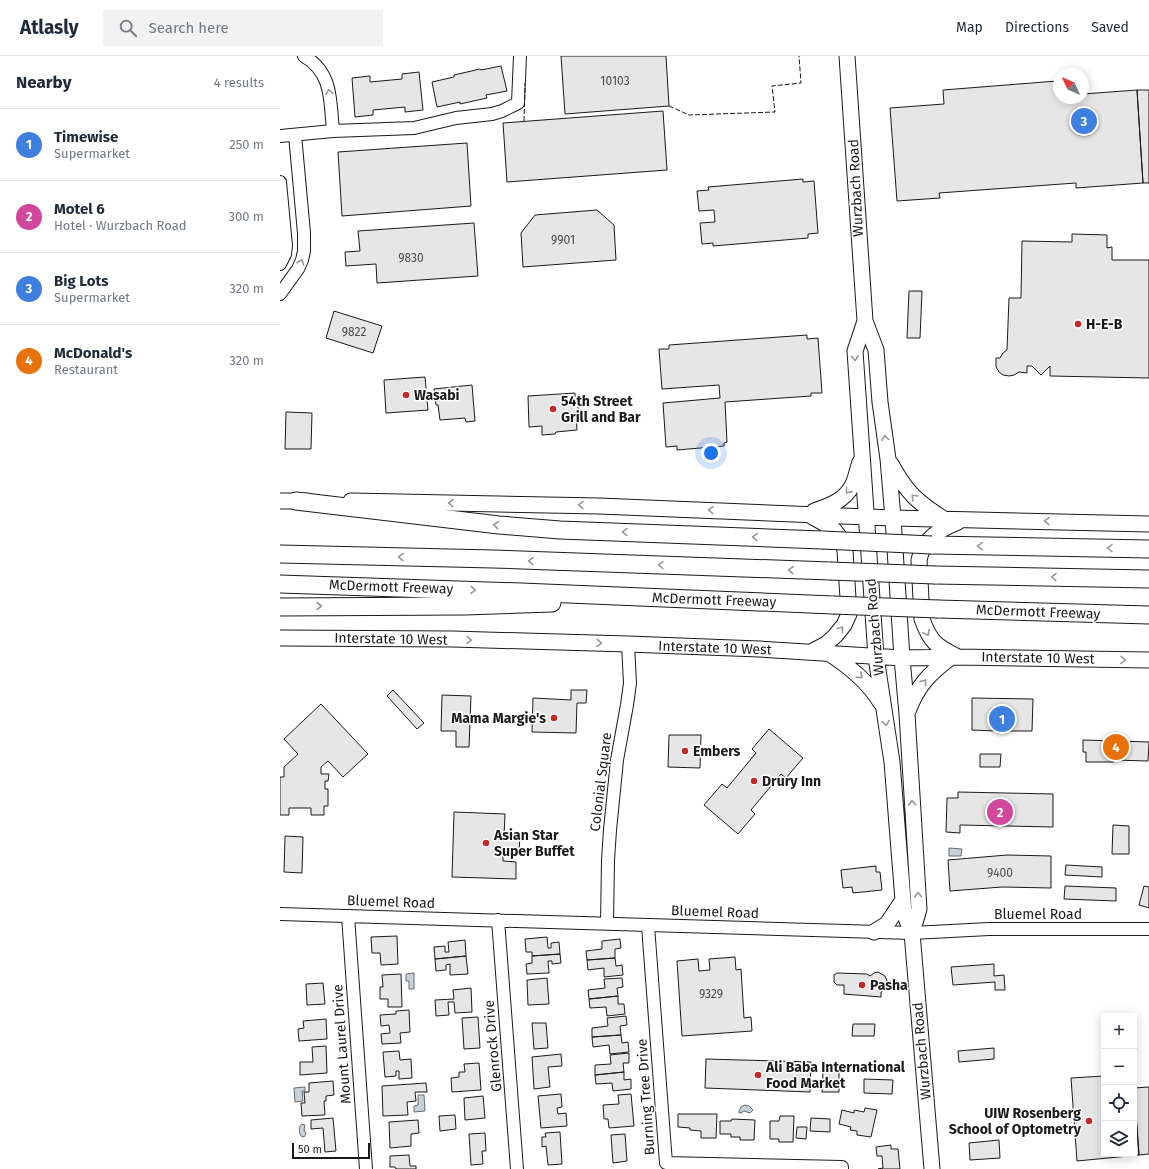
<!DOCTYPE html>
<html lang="en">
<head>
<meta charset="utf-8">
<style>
	body { margin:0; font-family:"Fira Sans",sans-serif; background:#f2f2f3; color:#1f2937 }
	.controls { position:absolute; right:12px; bottom:12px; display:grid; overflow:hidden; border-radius:0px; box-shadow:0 2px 10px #0003 }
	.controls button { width:36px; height:36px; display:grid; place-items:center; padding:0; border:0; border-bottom:1px solid #e0e1e3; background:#fff; color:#1f2937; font:20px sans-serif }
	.compass { position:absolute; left:773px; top:12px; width:36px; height:36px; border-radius:50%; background:#fff; box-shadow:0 2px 10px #0003; rotate:314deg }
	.scale { position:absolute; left:12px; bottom:10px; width:78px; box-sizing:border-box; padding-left:4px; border:2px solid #1a1a1a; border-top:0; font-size:11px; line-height:14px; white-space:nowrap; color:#1a1a1a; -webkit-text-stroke:3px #fff; paint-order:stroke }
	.you { position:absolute; left:431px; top:397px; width:14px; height:14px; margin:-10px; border:3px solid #fff; border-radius:50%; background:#1a73e8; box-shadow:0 0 0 6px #1a73e833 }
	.badge { display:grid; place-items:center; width:26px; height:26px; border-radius:50%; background:#ea580c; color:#fff; font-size:13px; font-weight:700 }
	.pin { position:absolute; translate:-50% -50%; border:2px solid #fff; box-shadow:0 1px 4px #0006 }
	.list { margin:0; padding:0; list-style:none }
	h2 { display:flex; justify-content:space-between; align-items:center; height:52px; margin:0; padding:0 16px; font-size:17px }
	h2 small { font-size:13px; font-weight:400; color:#747a83 }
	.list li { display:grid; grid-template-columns:26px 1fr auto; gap:12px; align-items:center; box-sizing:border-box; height:72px; padding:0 16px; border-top:1px solid #e0e1e3 }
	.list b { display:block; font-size:15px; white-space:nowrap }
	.list p { margin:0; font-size:13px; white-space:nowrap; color:#747a83 }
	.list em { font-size:13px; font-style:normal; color:#747a83 }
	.icon { flex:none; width:22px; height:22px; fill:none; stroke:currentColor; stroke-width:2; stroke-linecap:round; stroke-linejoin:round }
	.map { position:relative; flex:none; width:869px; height:1113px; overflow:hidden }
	header { display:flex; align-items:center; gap:24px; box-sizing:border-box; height:56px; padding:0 20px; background:#fff; border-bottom:1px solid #e0e1e3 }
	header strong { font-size:19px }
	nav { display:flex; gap:22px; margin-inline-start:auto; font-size:14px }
	.search { width:280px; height:36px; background:#f2f2f3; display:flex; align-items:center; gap:10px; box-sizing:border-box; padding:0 14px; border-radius:0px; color:#747a83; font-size:15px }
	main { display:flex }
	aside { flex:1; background:#fff }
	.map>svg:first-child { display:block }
</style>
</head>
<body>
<header>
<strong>Atlasly</strong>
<div class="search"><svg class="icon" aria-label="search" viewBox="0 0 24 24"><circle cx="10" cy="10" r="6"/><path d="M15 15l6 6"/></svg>Search here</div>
<nav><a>Map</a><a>Directions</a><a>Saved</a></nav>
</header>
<main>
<aside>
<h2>Nearby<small>4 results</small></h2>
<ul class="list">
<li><span class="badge" style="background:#3f7fe0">1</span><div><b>Timewise</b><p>Supermarket</p></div><em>250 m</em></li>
<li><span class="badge" style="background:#d1479c">2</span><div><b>Motel 6</b><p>Hotel · Wurzbach Road</p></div><em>300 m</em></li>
<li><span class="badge" style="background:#3f7fe0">3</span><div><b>Big Lots</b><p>Supermarket</p></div><em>320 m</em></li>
<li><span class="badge" style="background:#e8710a">4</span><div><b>McDonald's</b><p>Restaurant</p></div><em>320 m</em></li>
</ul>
</aside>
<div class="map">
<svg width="869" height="1113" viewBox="0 0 869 1113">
	<rect width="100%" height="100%" fill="#fff"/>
	<path fill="#c6d2dc" stroke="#6a6a6a" d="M669,792L682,793L681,800H669Z
		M134,917V933H129V925H126V918Z
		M25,1031V1035H22L23,1045L15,1046L14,1032Z
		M138,1039H144L145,1055L134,1056V1050L138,1049Z
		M465,1049L469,1050L473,1054L470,1057L464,1055L461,1057H459V1055L461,1051Z
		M22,1068L25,1069L24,1074L26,1078L24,1081L21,1080C19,1076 18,1071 22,1068Z"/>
	<path fill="#e6e6e6" stroke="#1a1a1a" d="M281,0H386L389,50L285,58Z
		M221,10L227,35L206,39L207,42L180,48V46L157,51L152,26L174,21V19L200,13L201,14Z
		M139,16L143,54L125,56V51L93,54V59L75,61L72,22L90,20V26L122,23V18Z
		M777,25L778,31H779V42H803V38L857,34L863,127L796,132V127L659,137L660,142L617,145L610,52L664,48L663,34Z
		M857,34H869V127H863Z
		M383,55L387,114L227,126L223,67Z
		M187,87L191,150L62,160L58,96Z
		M523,123V126L534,125L538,177L528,178V182L433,190V187L422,188L420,167L435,166L434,154L419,155L417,135L429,134L428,131Z
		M317,154L334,169L336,204L243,211L241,177L255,159Z
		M194,167L198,220L97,227L96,208L66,210L65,196L80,195L78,175Z
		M792,178L827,179V192L832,191V204H869V322L770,320V310L761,319L752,310H747V317L739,316L734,319L729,320L723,319L719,316L716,311V302H720L723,297L727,294L729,242H741L742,185L792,186Z
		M629,235H642L640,282H627Z
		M54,255L102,270L93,297L46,282Z
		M527,279V283L538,282L542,337H531V340L445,346L447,386L444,387V390L397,394V390L386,391L383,347L440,342L439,329L382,333L379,293H389V289Z
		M145,321L148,354L106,357L104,324Z
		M192,329L195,365L186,366L185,362L160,364L158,349H156L154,333Z
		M295,337V347H298V359L296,360L297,374L276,376L275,378L262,379V370L249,371L248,340Z
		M6,356L32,357L31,393H5Z
		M113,634L144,667L137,673L107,640Z
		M291,634H307L306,647H297L296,677L252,676L253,642L291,644Z
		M162,639L191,640L189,691H176V675H161Z
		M692,642L753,643L752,675H728V651L717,650L716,675L692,674Z
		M41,648L88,698L63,721L48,705L41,711V718H49L48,725H45V733H48V750H44V759H31V752H9V759H0V721H4V711L18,698L4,683Z
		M717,650L728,651V675H716Z
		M489,673L523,702L506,722L501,718L471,754L475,758L458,778L424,749L442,728L447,732L476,697L472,693Z
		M389,679H421L420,712L388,711Z
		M803,684L869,686L868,705L834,704V706H806V696H803Z
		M700,698H721L720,711H700Z
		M678,736L773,738V771L680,769V777L666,776L667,742H678Z
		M174,756L225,758L224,780L240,781L239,795L223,794V805L236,806V823L172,821Z
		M833,769L849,770V798H832Z
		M5,780L23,781L22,817L4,816Z
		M727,799L771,800V832L722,831L670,835L668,804Z
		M786,809L822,811V821L785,819Z
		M596,810V816H600L602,834L573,837L572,831L563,832L561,814Z
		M785,830L836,832V845L784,843Z
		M864,830L869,831V852L859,849Z
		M117,880L118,908L101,909L100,897H92L91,881Z
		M267,881L268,892H271V887L279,886L280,898L252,900V896H246L245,883Z
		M340,883L341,892L335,893V902L307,904L306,895L322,893V885Z
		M185,884L186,900L155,903L154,891L165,890V896H169L168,886Z
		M280,898L281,907L272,908V905H268L269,917L247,918L246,908L252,907V900Z
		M186,900L188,918L170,919V908L166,909V914L156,915L155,903Z
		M455,901L456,914L461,913L464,962L471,961L472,975L402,980L397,905L418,903L419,915L430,914L429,903Z
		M335,902L336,910L342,909L343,919L324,921V912L308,914L307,904Z
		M714,908V920L724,919L725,934H715V926L673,929L671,911Z
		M598,916L605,920L608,927L607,931L601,936V941L564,938V929H557L554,926V919L557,917L587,918L590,920L594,917Z
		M121,918L122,951H108V943H100V931H103L102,919Z
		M267,922L269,948L248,949L247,924Z
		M342,922L343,931L337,932L338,940L309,943L308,934L325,932L324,923Z
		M43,927L45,948L27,949L26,928Z
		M191,932L192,956L175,957L174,946H168L169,959L156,960L155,944L174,943L173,934Z
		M338,940V948H344L345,958L327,960L326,951L310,952L309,943Z
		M129,954L130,976L120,977L121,987L102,988L101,978L110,977L109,969L101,970L100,959L116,958V955Z
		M346,960L347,969L340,970L341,979L312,981V972L328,970L327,962Z
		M198,961L200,992L184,993L182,962Z
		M46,963L47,983L19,985L18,973L24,972L23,965Z
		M252,967H266L268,992L254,993Z
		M573,968H595L594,980H572Z
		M341,979L342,987L348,986L349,996L330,998L329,989L313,991L312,981Z
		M46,990L47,1017L20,1019V1006H33L32,991Z
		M714,992V1003L679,1006L678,995Z
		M119,995L120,1004L131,1003L132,1022L119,1023V1015H116V1020L105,1021L103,996Z
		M349,997V1007H343L344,1016L315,1019V1009L331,1008L330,999Z
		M281,998L282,1010L268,1011L270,1031L254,1033L252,1001Z
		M426,1003L531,1006L530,1036L425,1032Z
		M199,1007L201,1034L172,1036L171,1022L179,1021V1016H185L184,1008Z
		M344,1016V1024L351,1023V1033L333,1035L332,1027L316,1028L315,1019Z
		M543,1016H559V1036H542Z
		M824,1020V1098H854V1032L859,1099L797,1105L791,1022Z
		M584,1023L613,1024L612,1038L584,1037Z
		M53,1025L54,1039L46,1040V1045H44L45,1059L22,1060L21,1047H25L24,1036H29V1027Z
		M146,1027L147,1036H135L136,1045L127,1046L128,1059L103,1060L102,1030Z
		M869,1031V1098L859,1099L854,1032Z
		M281,1038L282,1051L277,1052L278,1058L286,1057L287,1070L261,1072L258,1040Z
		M351,1038L354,1070L329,1072L328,1063H324L323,1049L339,1048L338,1039Z
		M203,1040L205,1062L185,1064L184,1042Z
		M585,1052L597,1054L591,1081L577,1079V1075L570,1074L571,1071L559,1068L562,1054L574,1057V1054L584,1056Z
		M398,1058H437L436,1082H421V1075L410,1074V1072L398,1071Z
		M175,1059L176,1073L160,1075L159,1060Z
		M500,1060H514L513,1086H499V1083H490V1065H499Z
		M53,1062L56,1095L45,1096L43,1072L31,1073V1064Z
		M531,1062L550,1063V1076L530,1075Z
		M452,1063L475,1064L474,1084H460V1081H451V1078H440V1065H451Z
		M138,1064L139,1077L131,1078V1090L110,1092L109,1066Z
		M517,1071H527L526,1083L516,1082Z
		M280,1076L282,1108L268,1109L266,1090L262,1091V1081H266L265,1077Z
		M205,1077L206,1095H202L203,1108L191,1109L189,1078Z
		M345,1078L347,1105L333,1107L331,1079Z
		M719,1084L720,1102L690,1104L689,1087Z
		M611,1089V1093H618L620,1113H598L603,1112L602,1100H597L596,1091Z
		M129,1099L130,1110H136V1113H116L115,1111H110V1100Z"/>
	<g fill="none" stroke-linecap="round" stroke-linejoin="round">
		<defs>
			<path id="minor" d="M24,0C53,17 50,45 53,75
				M0,80L53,75L134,72L176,62L212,58L222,55L238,47L240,0
				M0,126L6,190L5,198L0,208
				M0,238L18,213L22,204L24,195V177L15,79
				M0,858L632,877L709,873H869
				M68,860L86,1113
				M218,864L237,1113
				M327,867L328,804L330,774L337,704L347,649L350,627L348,588
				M368,870L386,1107L562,1111V1113"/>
			<path id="major" d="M567,0L585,265L596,294L600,346L608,403L613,462L622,602L627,658L639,853L632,877
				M585,265L575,295L596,601L612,706L624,857L632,877L652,1113
				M611,408C627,437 637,446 664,463
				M0,445H27
				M71,445L319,450L613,462L869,468
				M534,455C549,450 564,445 572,430C576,423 577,414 580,406
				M0,582L173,583L348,588L479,593L622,602L678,601L869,604
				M531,596L546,588L555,580L564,569L569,558L565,494L561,483L555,475L549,470L531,460
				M550,598C571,612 588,626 601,647
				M678,601C657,591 650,586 642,563L639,504C643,483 660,473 678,466
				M628,655C638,629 649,618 670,602
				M594,876L607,868L623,844"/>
			<path id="highway" d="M16,445L219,469L280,474L542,484
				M652,489L869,493
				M0,498L213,503L550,515
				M655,519L869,523
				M0,528L241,536L553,549
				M0,551L185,550L272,547
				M658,553L869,559"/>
		</defs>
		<use href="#minor" stroke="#1a1a1a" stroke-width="14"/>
		<use href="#major" stroke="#1a1a1a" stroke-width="17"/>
		<use href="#highway" stroke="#1a1a1a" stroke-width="19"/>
		<use href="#minor" stroke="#fff" stroke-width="12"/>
		<use href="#major" stroke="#fff" stroke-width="15"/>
		<use href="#highway" stroke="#fff" stroke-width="17"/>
		<defs>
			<path id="highway-bridge" d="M542,484L652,489
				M550,515L655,519
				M553,549L658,553"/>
		</defs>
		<use href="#highway-bridge" stroke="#1a1a1a" stroke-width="19" stroke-linecap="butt"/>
		<use href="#highway-bridge" stroke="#fff" stroke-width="17"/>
		<path stroke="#1a1a1a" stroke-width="1" stroke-dasharray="5 2" stroke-linecap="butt" d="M389,50L409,59L495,56L492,30L521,27L519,0
			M244,65L245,27"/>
	</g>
	<defs><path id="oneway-chevron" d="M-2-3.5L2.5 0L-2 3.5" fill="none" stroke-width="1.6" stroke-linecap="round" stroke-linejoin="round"/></defs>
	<g stroke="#989898">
		<use href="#oneway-chevron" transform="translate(49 36) rotate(-99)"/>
		<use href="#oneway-chevron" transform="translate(21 206) rotate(-71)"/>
		<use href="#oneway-chevron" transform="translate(575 302) rotate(86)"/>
		<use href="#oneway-chevron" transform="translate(605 382) rotate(-98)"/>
		<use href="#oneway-chevron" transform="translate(568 435) rotate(129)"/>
		<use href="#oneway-chevron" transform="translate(634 441) rotate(-135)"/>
		<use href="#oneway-chevron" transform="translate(171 447) rotate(-179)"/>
		<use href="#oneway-chevron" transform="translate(301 449) rotate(-179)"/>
		<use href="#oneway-chevron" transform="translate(431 454) rotate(-178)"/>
		<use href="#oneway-chevron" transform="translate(767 465) rotate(-179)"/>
		<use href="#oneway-chevron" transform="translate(216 469) rotate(-174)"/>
		<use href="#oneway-chevron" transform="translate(345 476) rotate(-178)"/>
		<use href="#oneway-chevron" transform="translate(475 481) rotate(-178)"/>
		<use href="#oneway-chevron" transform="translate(700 490) rotate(-179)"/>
		<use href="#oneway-chevron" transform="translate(830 492) rotate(-179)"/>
		<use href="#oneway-chevron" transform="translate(121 501) rotate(-179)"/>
		<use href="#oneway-chevron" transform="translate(251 505) rotate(-178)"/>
		<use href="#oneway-chevron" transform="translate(381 509) rotate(-178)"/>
		<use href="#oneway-chevron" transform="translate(511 514) rotate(-178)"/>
		<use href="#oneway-chevron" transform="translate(774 521) rotate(-179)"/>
		<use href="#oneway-chevron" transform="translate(193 534) rotate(2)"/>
		<use href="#oneway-chevron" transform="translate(39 550)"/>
		<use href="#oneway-chevron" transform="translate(561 573) rotate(-52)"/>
		<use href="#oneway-chevron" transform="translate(647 577) rotate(62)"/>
		<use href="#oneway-chevron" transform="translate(189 584) rotate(2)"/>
		<use href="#oneway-chevron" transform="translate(319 587) rotate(2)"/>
		<use href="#oneway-chevron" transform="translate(843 604) rotate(1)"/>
		<use href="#oneway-chevron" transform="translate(580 620) rotate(43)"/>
		<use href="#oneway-chevron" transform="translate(644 626) rotate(-52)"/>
		<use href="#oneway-chevron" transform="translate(606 667) rotate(81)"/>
		<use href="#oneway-chevron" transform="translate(632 747) rotate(-93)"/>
		<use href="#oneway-chevron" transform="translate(638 839) rotate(-93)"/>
	</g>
	<g fill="#c62828" stroke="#fff" stroke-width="1.5">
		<circle cx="798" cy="268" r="4"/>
		<circle cx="126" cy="339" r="4"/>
		<circle cx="273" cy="353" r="4"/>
		<circle cx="274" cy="662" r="4"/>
		<circle cx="405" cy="695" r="4"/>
		<circle cx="474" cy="725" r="4"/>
		<circle cx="206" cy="787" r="4"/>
		<circle cx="582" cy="929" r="4"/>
		<circle cx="478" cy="1019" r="4"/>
		<circle cx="809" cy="1065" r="4"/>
	</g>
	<g text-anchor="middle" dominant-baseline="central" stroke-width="3" stroke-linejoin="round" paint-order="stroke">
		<g font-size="12" fill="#4d4d4d">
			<text x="335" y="25">10103</text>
			<text x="283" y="184">9901</text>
			<text x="131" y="202">9830</text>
			<text x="74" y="276">9822</text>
			<text x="720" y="817">9400</text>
			<text x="431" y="938">9329</text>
		</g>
		<g font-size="14" fill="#1a1a1a" stroke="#fff">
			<text transform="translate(576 132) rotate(-93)">Wurzbach Road</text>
			<text transform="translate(111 531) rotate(2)">McDermott Freeway</text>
			<text transform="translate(434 544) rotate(2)">McDermott Freeway</text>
			<text transform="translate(758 556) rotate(2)">McDermott Freeway</text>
			<text transform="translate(595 571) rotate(-95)">Wurzbach Road</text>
			<text transform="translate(111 583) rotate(1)">Interstate 10 West</text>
			<text transform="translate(435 592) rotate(2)">Interstate 10 West</text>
			<text transform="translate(758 602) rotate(1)">Interstate 10 West</text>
			<text transform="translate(321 726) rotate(-83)">Colonial Square</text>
			<text transform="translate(111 846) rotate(2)">Bluemel Road</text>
			<text transform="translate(435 856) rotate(2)">Bluemel Road</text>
			<text x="758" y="858">Bluemel Road</text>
			<text transform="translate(62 988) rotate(-94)">Mount Laurel Drive</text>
			<text transform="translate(213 990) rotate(-95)">Glenrock Drive</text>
			<text transform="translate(642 995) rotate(-95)">Wurzbach Road</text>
			<text transform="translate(366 1041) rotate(-94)">Burning Tree Drive</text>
		</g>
		<g font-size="14" font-weight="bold" fill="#1a1a1a" stroke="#fff" text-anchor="start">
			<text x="806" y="268">H-E-B</text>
			<text x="134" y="339">Wasabi</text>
			<text x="281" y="345">54th Street<tspan x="281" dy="16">Grill and Bar</tspan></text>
			<text x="266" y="662" text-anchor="end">Mama Margie's</text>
			<text x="413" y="695">Embers</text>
			<text x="482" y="725">Drury Inn</text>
			<text x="214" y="779">Asian Star<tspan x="214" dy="16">Super Buffet</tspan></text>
			<text x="590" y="929">Pasha</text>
			<text x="486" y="1011">Ali Baba International<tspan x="486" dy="16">Food Market</tspan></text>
			<text x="801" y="1057" text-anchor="end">UIW Rosenberg<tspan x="801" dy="16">School of Optometry</tspan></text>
		</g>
	</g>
</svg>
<div class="controls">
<button>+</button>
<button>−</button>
<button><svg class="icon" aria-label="locate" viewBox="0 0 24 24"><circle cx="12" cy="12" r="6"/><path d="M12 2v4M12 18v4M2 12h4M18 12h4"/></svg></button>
<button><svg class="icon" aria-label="layers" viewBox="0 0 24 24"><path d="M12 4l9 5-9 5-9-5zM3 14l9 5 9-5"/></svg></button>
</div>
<svg class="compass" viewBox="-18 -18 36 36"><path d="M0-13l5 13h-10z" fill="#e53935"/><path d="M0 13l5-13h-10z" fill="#747a83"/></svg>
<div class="scale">50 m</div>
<div class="you"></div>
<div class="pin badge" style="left:722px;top:663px;background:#3f7fe0">1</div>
<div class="pin badge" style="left:720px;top:756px;background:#d1479c">2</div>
<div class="pin badge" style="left:804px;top:65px;background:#3f7fe0">3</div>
<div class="pin badge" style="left:836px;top:691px;background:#e8710a">4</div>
</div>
</main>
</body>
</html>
